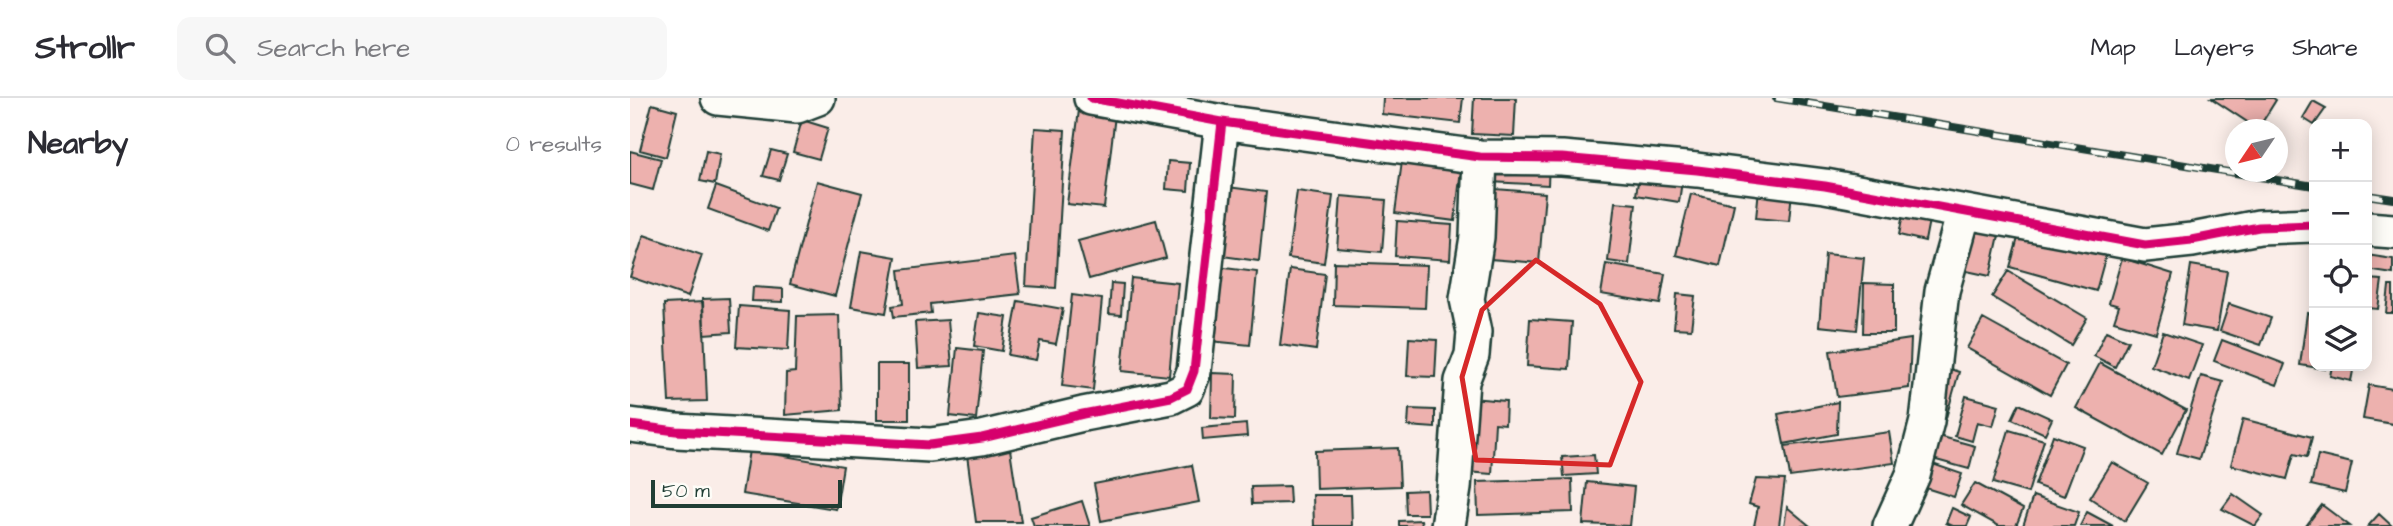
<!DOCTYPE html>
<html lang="en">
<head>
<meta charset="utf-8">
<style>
	body { margin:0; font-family:"Architects Daughter",sans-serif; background:#f7f7f7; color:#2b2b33 }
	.controls { position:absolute; right:21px; top:21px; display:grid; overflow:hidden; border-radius:14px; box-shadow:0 4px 18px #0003 }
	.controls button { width:63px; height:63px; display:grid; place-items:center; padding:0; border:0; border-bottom:2px solid #e1e1e2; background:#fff; color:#2b2b33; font:35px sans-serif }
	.compass { position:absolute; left:1595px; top:21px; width:63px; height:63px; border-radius:50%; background:#fff; box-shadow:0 4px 18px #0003; rotate:235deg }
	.scale { position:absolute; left:21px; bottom:18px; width:191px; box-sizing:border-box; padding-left:7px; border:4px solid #1f3d34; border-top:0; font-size:19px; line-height:24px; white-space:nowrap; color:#1f3d34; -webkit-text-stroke:5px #fdfcf7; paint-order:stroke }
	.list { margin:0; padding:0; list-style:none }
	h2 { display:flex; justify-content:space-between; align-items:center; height:91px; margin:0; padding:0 28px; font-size:30px }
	h2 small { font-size:23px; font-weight:400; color:#7c7c81 }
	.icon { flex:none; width:38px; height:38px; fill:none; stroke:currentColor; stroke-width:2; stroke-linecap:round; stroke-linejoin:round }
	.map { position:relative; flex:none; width:1763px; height:428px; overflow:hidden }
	header { display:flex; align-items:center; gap:42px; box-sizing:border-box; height:98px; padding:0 35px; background:#fff; border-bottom:2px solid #e1e1e2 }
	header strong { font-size:33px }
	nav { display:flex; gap:38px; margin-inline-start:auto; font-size:24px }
	.search { width:490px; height:63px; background:#f7f7f7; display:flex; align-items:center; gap:18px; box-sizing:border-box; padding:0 24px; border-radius:14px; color:#7c7c81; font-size:26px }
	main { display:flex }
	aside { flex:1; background:#fff }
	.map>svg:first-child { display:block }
</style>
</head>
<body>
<header>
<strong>Strollr</strong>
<div class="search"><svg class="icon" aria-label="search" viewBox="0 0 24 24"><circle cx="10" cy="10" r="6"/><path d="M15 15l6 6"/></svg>Search here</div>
<nav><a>Map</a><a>Layers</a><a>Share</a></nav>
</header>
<main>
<aside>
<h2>Nearby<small>0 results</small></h2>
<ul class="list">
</ul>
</aside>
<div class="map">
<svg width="1763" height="428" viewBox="0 0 1763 428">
	<rect width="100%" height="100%" fill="#faede8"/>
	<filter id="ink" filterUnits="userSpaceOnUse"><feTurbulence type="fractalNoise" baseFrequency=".0143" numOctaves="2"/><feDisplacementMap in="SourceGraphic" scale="14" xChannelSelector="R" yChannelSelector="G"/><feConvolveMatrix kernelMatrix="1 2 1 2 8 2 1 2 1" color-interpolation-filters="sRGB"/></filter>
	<g filter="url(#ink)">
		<path fill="#edb1ae" stroke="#1f3d34" stroke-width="2" d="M753,0H833L830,25L752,16Z
			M844,0H886L884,38L842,36Z
			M1581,0H1643L1646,2L1628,31Z
			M1683,3L1696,10L1684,27L1673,20Z
			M22,6L47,13L36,59L10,52Z
			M449,12L485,17L474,110L437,106Z
			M172,22L198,30L189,61L163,54Z
			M405,30L435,32L426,190L396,188Z
			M141,52L157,56L149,82L133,78Z
			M0,53L31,61L23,92L0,86Z
			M76,53L90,56L85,86L70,83Z
			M861,62L919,65L918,87L860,84Z
			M538,63L560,65L558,93L536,91Z
			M772,63L831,71L825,123L765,115Z
			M1009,77L1052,83L1049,104L1006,97Z
			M187,83L232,95L205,198L160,186Z
			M86,88L146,110L138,133L78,111Z
			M598,89L636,94L629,163L592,158Z
			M865,91L915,95L909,165L860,161Z
			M1129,91L1162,94L1159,123L1126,120Z
			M667,93L703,98L694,165L658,160Z
			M1061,96L1104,106L1090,168L1046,157Z
			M711,98L756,102L752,154L707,150Z
			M985,104L1006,106L999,166L978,163Z
			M1273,116L1299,122L1295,143L1269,137Z
			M526,122L536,160L459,181L448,143Z
			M767,123L822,127L820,162L765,158Z
			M1327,128L1369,137L1360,178L1318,169Z
			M1391,129L1477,153L1466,193L1380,169Z
			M14,137L72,157L58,199L0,179Z
			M231,153L266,159L256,215L221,209Z
			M1195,156L1234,160L1227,232L1189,228Z
			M1737,157L1763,161V176L1737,172Z
			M385,158L390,196L300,206L301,215L264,219L262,208L273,206L269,172Z
			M1492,160L1543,176L1526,235L1484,223L1489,208L1479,205Z
			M704,164L797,167L795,210L703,207Z
			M976,166L1035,176L1030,206L971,196Z
			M1561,167L1597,173L1587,233L1552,227Z
			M587,169L627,174L620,247L580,243Z
			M660,171L695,176L686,252L650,247Z
			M1378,173L1457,220L1441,247L1362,199Z
			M501,180L548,185L539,278L492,273Z
			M1737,181L1752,182L1748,211L1737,210Z
			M481,185L493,186L491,217L479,216Z
			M1234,185L1264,186V235H1233Z
			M1759,188H1763V215H1756Z
			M123,189L153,191V204L122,203Z
			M1047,196L1065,198L1061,231L1044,230Z
			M442,197L472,201L463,292L432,288Z
			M99,200L101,234L74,236L72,201Z
			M388,203L433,211L426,246L410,243L406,262L378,257Z
			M73,204L77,303L39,304L34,206Z
			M1599,206L1641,220L1631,247L1590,233Z
			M109,208L160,212L158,252L106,249Z
			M349,215L377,219L372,253L344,248Z
			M1677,215L1684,216V268H1695V271L1670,267Z
			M209,217L212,312L155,317L156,275L165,274L167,218Z
			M900,221L942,224L939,271L897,268Z
			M1353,221L1436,267L1420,297L1337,250Z
			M318,222L322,268L288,270L285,224Z
			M1476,233L1498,243L1485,269L1464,258Z
			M1533,234L1572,247L1559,282L1521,268Z
			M779,240L807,242L805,279L777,278Z
			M1281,241L1279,290L1207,299L1200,253Z
			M1592,242L1655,266L1647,287L1584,263Z
			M327,250L353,253L346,321L320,318Z
			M1470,265L1556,312L1532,357L1446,310Z
			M247,266H279V322H247Z
			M1702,268H1724L1721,283L1700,278Z
			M1314,269L1329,274L1312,334L1297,329Z
			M582,275L606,276L605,321L581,320Z
			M1571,278L1593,284L1569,361L1547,355Z
			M1739,287L1763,291V326L1733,321Z
			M1336,298L1369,307L1363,328L1347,324L1342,343L1325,338Z
			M840,300L876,303L875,326L865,325L862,376L836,374Z
			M1208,304L1207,336L1154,346L1148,316Z
			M1389,306L1422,321L1415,336L1382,321Z
			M779,311L805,312V330L778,328Z
			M1613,321L1682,339L1677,359L1664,356L1657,381L1601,367Z
			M616,326L617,338L573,342L572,330Z
			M1379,332L1414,342L1398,395L1363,385Z
			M1259,334L1264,365L1160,379L1155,348Z
			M1294,334L1345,348L1339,371L1288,357Z
			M1423,337L1453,348L1434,398L1405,387Z
			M768,350L770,388L686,391L685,353Z
			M380,351L391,424H346L337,357Z
			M119,352L213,368L206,411L112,396Z
			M964,357L966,376L934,378L932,359Z
			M1688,357L1722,365L1715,395L1681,387Z
			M1288,361L1332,376L1324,399L1280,385Z
			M1482,364L1518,385L1495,423L1460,400Z
			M562,367L569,404L471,423L464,386Z
			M942,381L943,414L848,417L847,384Z
			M1126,381L1155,382L1149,428H1124L1128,409L1119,406Z
			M957,384L1004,389L1000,428L953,426Z
			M1345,385L1393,411L1386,428H1369L1331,407Z
			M659,388L660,405L622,406L621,389Z
			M796,392L797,416H776L775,393Z
			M1603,396L1633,417L1625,428L1592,411Z
			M683,397H721L722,428H684Z
			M1403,398L1449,414L1444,428H1393Z
			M452,403L460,428H404L401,419Z
			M1692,407L1720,428H1676Z
			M1157,409L1180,428H1154Z
			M1322,410L1341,419L1337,428H1323L1316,425Z
			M1457,414L1483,428H1450Z
			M1749,416L1762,428H1738Z
			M791,422L792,428H769V423Z"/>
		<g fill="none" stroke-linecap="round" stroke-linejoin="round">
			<defs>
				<path id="minor" d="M88,0L167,8L188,0
					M461,0L592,24L850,59L932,60L1067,72L1195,88L1515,147L1562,142L1629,129L1684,127
					M1737,131L1763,133
					M0,327L46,333L300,347L352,340L453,316L541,299L557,291L564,273L592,24
					M818,428L824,390L832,283L842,257L844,234L837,201L847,139L850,59
					M1260,428L1283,377L1297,323L1312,193L1334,114"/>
			</defs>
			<use href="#minor" stroke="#1f3d34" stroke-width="38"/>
			<use href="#minor" stroke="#fdfcf7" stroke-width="33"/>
			<defs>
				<path id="rail" d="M1146,0L1684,88
					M1737,97L1763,101"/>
			</defs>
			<use href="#rail" stroke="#1f3d34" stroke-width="8"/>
			<use href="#rail" stroke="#fdfcf7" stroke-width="5" stroke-dasharray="16" stroke-linecap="butt"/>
			<defs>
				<path id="cycleway" d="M461,0L592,24L850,59L932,60L1067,72L1195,88L1515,147L1562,142L1629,129L1684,127
					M0,327L46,333L300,347L352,340L453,316L541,299L557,291L564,273L592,24"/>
			</defs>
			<use href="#cycleway" stroke="#fdfcf7" stroke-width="13"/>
			<use href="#cycleway" stroke="#d6006c" stroke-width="9"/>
		</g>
	</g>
	<path fill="none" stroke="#d62828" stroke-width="5" stroke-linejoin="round" d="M906,162L970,206L1011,284L980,367L846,362L832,279L852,212Z"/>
</svg>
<div class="controls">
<button>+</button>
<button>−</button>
<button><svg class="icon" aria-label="locate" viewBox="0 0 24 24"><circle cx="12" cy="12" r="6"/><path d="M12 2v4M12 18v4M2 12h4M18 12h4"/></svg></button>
<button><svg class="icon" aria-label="layers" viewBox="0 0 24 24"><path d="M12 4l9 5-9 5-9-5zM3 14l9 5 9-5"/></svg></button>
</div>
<svg class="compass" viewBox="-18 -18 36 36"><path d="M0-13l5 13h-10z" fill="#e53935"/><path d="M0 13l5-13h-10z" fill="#7c7c81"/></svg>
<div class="scale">50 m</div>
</div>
</main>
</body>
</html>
